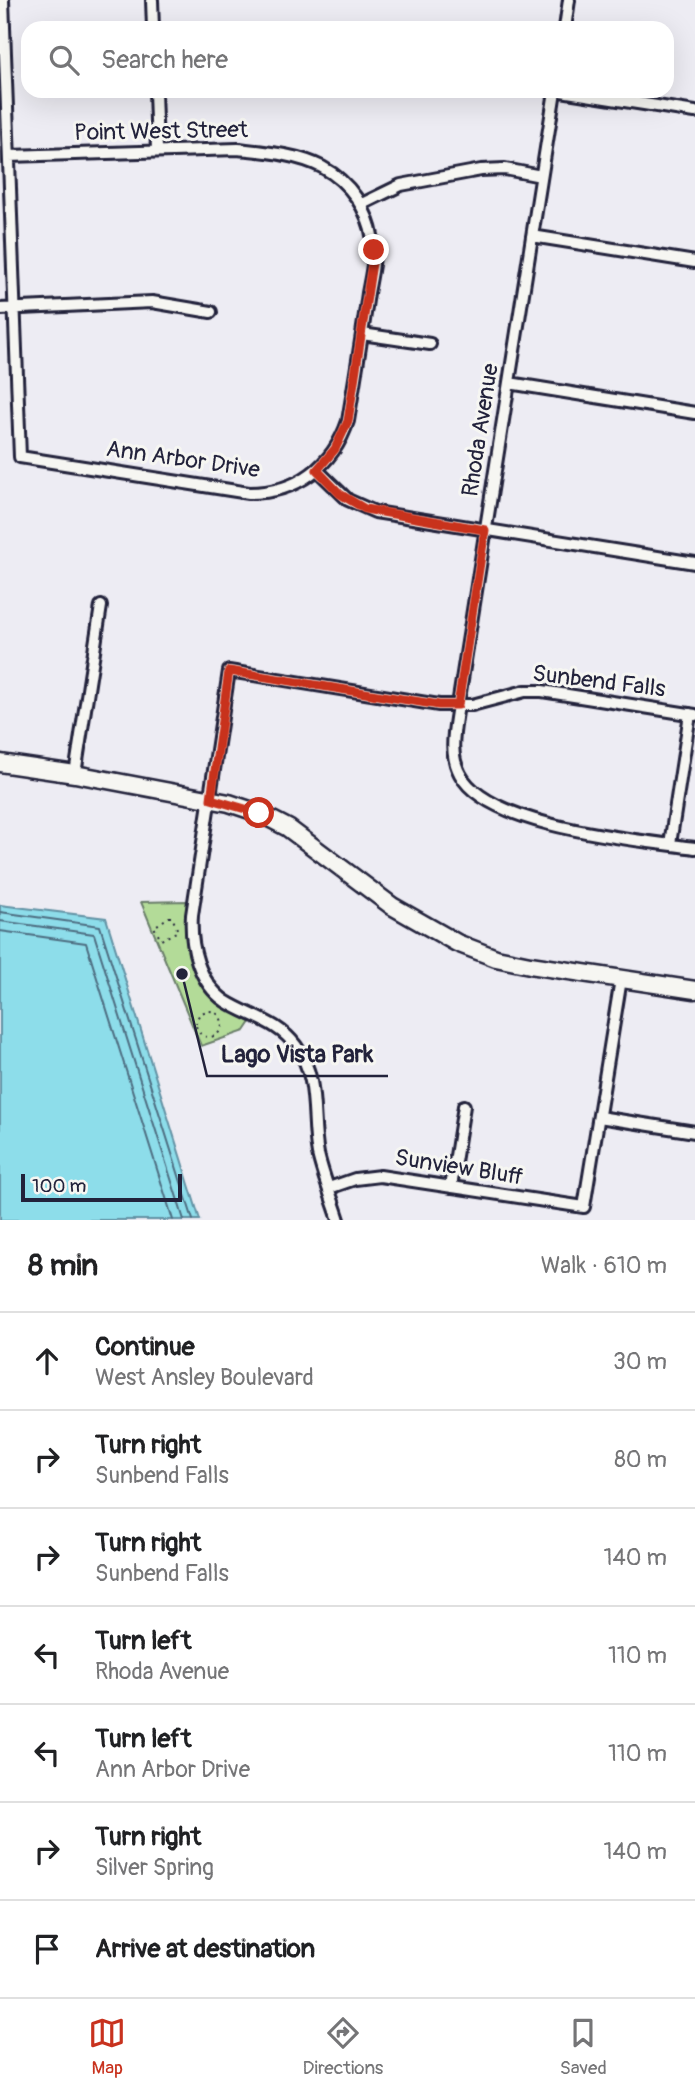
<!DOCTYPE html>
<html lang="en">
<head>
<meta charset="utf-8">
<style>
	body { margin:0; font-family:Pangolin,sans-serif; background:#f6f6f6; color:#202124 }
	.scale { position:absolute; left:21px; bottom:18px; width:161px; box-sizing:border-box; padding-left:7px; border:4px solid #22223b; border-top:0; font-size:19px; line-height:24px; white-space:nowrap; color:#22223b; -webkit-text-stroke:5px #f6f6f2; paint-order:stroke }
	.stop { position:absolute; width:21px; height:21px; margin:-16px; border:5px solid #c8321e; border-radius:50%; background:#fff }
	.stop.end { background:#c8321e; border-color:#fff; box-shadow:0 2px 7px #0008 }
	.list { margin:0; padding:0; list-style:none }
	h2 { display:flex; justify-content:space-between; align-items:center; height:91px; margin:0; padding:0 28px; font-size:30px }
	h2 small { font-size:23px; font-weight:400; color:#757577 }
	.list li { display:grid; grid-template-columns:46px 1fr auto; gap:21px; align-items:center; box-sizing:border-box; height:98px; padding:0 28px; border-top:2px solid #e0e0e0 }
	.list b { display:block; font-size:26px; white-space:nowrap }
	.list p { margin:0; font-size:23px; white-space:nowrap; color:#757577 }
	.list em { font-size:23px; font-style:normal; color:#757577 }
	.icon { flex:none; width:38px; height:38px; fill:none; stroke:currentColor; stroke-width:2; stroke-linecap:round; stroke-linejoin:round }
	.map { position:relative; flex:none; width:695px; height:1220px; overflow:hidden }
	.search { position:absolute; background:#fff; box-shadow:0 7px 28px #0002; left:21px; right:21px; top:21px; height:77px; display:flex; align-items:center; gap:18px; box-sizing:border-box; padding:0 24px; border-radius:21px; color:#757577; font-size:26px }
	.sheet { height:777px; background:#fff }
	nav { display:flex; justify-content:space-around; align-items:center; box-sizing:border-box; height:98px; border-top:2px solid #e0e0e0; background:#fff; font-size:19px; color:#757577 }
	nav a { display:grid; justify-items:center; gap:4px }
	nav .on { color:#c8321e }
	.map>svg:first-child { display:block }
</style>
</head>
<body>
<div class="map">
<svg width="695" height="1220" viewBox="0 0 695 1220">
	<rect width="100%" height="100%" fill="#edecf3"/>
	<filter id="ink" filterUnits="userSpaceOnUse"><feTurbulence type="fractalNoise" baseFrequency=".0143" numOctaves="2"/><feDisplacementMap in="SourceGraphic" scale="14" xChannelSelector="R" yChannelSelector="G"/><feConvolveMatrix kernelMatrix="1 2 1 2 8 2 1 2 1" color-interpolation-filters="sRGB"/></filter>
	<g filter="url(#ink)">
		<path fill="#b3db98" stroke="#6a7e6a" stroke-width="2" d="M187,901C180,959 196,998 251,1022L245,1031L201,1046L141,902Z"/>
		<path fill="#8dddea" stroke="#6292a4" stroke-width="2" d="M0,905L106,918L200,1220H0Z"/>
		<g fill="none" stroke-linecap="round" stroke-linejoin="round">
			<path stroke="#4d6d81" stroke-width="2" d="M0,912L100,926L193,1220
				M0,921L94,934L184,1220
				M0,931L86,943L173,1220"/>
			<defs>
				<path id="street" d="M3,0C8,152 15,305 20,457L249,493C297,493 333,466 348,421C355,379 362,336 368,293C371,276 376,257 373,240C368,209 350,182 322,167C297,154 266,152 238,149L9,156
					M152,0L153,28
					M565,28L569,0
					M155,91L157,150
					M555,91L458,705C455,728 448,752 460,774C488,828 639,840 695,848
					M561,91L695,112
					M362,204L401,185L481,170L505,169L541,176
					M532,236L695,262
					M0,309L152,302L211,312
					M362,334L430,344
					M509,383L695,413
					M317,470L348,500L375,512L695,563
					M75,774L101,606
					M670,844L690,714
					M599,1117L695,1132
					M451,1187L464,1106
					M329,1188L355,1179L380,1176L584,1207L621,979
					M339,1220C332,1198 323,1176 318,1154C311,1117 320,1079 296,1046C278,1021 250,1017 225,1001C198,982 190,945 192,915L229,671L439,705H472L525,691H542L695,715"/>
				<path id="secondary" d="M0,763L75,774L229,803L259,813L288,828L392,906L457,943L496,958L530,965L695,990"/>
			</defs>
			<use href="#street" stroke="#22223b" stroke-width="16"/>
			<use href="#secondary" stroke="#22223b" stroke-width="21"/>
			<path stroke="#22223b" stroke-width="2" stroke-dasharray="2 5" stroke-linecap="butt" d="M169,917H172L178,931L161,940L154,927Z
				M196 1024a13 13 0 1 1 26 0a13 13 0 1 1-26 0Z"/>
			<use href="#street" stroke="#f6f6f2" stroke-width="10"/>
			<use href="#secondary" stroke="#f6f6f2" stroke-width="16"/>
		</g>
	</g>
	<g fill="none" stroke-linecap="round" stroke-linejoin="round" filter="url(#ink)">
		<path stroke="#c8321e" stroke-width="9" d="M259,813L211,799L229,671L439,705H458L485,530L365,509L340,494L317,470L335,449L348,421L374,250"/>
	</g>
	<g text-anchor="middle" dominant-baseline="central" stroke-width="6" stroke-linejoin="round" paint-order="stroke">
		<g font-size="23" fill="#22223b" stroke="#f6f6f2">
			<text transform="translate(161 131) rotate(-1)">Point West Street</text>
			<text transform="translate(480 430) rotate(-81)">Rhoda Avenue</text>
			<text transform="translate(183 459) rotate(8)">Ann Arbor Drive</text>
			<text transform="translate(599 681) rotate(7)">Sunbend Falls</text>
			<text transform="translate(459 1167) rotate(9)">Sunview Bluff</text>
		</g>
	</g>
	<path fill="none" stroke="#22223b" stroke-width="2.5" d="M182 974L207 1076H388"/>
	<circle fill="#22223b" stroke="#f6f6f2" stroke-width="2.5" cx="182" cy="974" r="7"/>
	<g font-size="24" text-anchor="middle" font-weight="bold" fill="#22223b" stroke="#f6f6f2" stroke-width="6" stroke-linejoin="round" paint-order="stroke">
		<text x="297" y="1062">Lago Vista Park</text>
	</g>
</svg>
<div class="scale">100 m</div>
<div class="stop" style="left:259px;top:813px"></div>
<div class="stop end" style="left:374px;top:250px"></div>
<div class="search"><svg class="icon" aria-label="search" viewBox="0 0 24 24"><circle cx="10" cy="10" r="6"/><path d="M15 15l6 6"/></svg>Search here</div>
</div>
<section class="sheet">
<h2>8 min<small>Walk · 610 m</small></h2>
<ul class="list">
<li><svg class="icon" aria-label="ahead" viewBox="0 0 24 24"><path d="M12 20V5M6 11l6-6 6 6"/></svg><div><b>Continue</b><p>West Ansley Boulevard</p></div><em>30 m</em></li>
<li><svg class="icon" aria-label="right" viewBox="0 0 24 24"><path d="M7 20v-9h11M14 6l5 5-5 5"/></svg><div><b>Turn right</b><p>Sunbend Falls</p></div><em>80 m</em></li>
<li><svg class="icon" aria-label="right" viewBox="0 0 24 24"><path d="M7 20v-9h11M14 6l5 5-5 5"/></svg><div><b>Turn right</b><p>Sunbend Falls</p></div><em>140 m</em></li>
<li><svg class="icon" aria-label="left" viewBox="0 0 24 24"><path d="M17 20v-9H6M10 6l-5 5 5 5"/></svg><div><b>Turn left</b><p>Rhoda Avenue</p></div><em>110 m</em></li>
<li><svg class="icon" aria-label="left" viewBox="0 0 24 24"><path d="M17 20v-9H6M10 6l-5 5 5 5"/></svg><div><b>Turn left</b><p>Ann Arbor Drive</p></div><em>110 m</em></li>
<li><svg class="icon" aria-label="right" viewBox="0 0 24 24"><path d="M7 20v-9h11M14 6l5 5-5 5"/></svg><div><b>Turn right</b><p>Silver Spring</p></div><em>140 m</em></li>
<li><svg class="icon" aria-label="arrive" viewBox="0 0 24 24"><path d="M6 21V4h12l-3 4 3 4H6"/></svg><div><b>Arrive at destination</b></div></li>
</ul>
</section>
<nav>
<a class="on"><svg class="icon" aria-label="map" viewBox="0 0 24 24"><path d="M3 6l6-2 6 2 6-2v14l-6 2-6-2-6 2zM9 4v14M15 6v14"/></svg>Map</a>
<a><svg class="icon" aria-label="directions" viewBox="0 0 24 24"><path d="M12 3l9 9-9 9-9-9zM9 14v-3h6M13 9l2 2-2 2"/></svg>Directions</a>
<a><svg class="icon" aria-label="saved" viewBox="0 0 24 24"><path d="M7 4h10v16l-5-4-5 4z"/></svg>Saved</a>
</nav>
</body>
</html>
